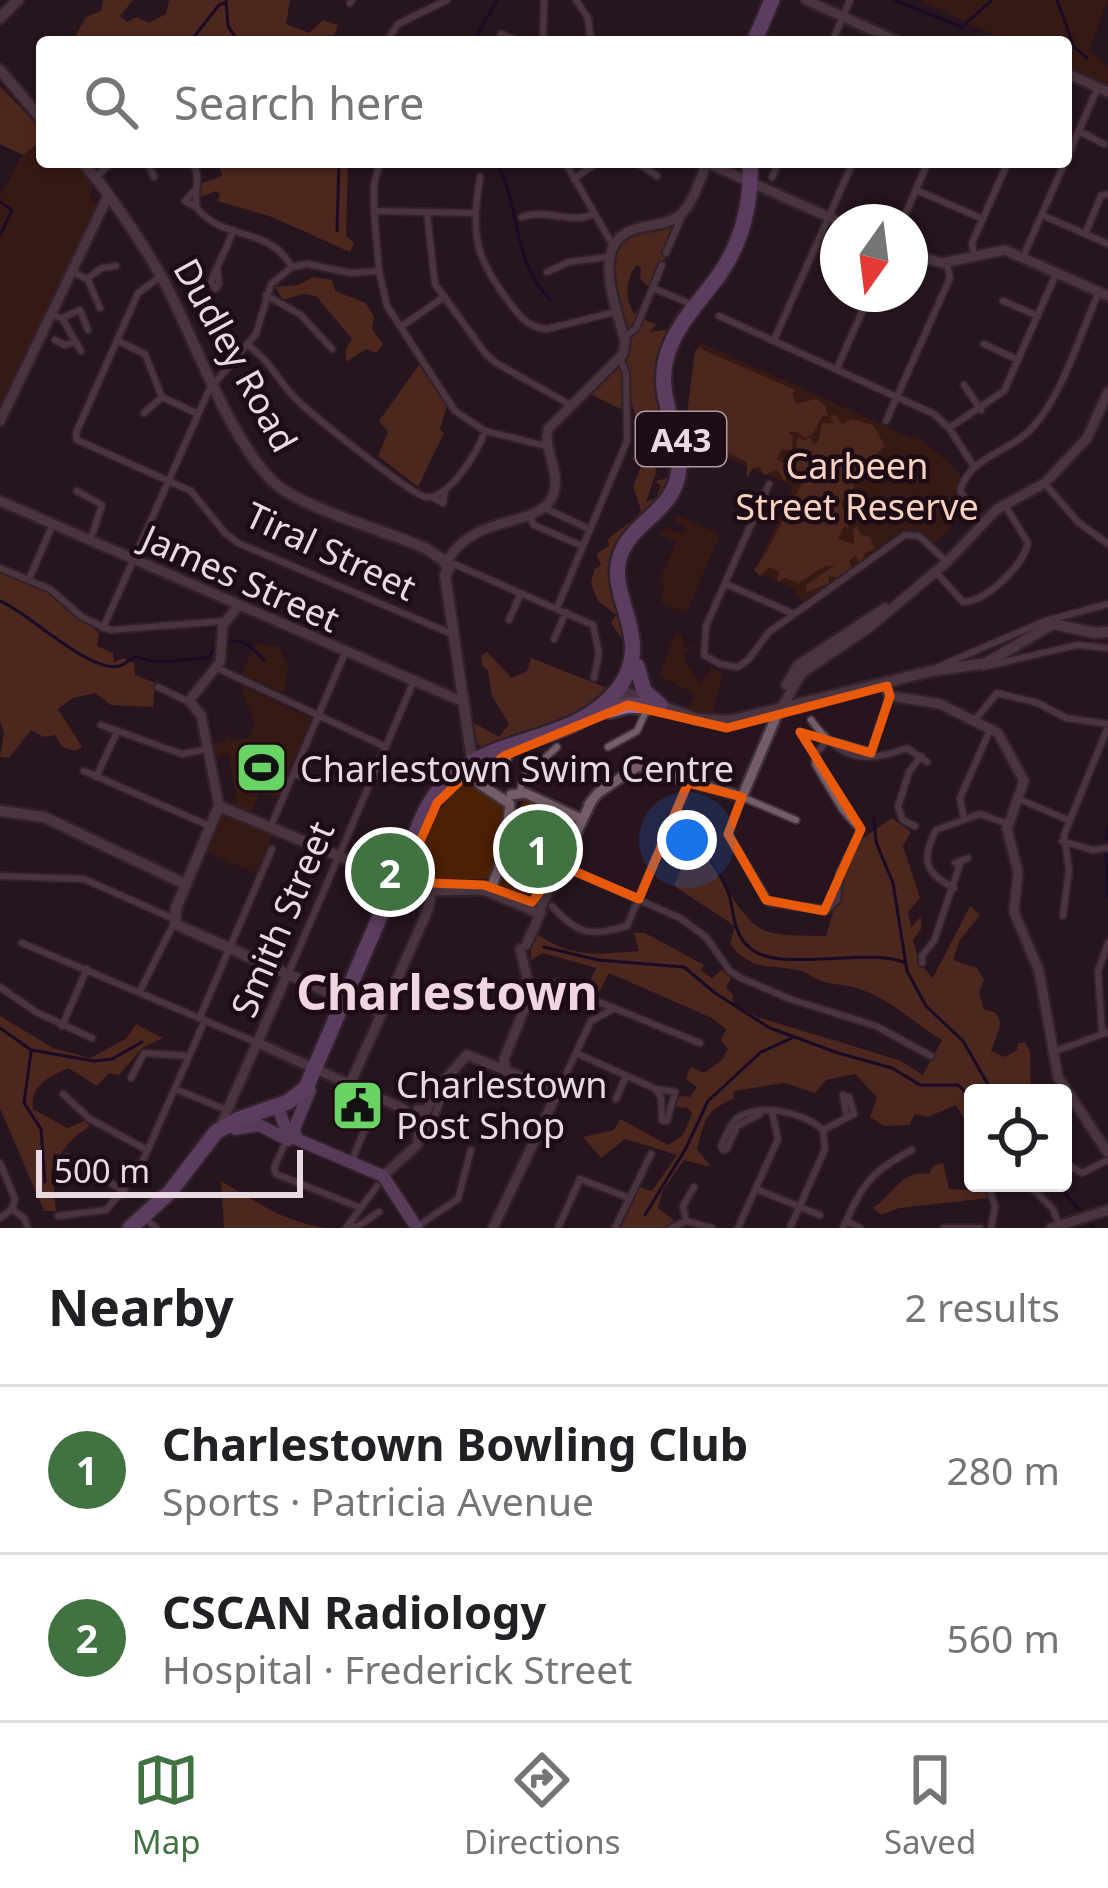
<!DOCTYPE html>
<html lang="en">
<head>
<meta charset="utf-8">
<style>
	body { margin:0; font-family:"Noto Sans",sans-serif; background:#f2f2f2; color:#202124 }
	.controls { position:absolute; right:36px; bottom:36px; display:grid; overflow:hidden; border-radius:12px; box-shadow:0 3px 9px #0004 }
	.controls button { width:108px; height:108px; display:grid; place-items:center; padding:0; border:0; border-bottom:3px solid #e0e0e0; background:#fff; color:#202124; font:60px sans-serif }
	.compass { position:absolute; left:820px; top:204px; width:108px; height:108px; border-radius:50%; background:#fff; box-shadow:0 3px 9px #0004; rotate:194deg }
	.scale { position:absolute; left:36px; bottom:30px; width:267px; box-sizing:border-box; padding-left:12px; border:6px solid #e9dae1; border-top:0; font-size:33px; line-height:42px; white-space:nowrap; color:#e9dae1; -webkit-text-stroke:9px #1d0b16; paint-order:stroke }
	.you { position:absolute; left:687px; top:840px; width:42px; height:42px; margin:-30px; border:9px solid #fff; border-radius:50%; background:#1a73e8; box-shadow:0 0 0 18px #1a73e833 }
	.badge { display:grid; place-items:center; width:78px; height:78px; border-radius:50%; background:#417241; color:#fff; font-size:39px; font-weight:700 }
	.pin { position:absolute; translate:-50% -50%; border:6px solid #fff; box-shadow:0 3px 12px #0006 }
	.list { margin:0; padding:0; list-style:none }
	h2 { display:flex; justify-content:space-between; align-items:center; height:156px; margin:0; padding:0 48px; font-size:51px }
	h2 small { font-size:39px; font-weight:400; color:#757577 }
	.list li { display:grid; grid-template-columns:78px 1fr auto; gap:36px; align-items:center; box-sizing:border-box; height:168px; padding:0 48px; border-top:3px solid #e0e0e0 }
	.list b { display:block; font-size:45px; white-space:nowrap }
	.list p { margin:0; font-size:39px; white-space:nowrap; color:#757577 }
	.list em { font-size:39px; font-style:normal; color:#757577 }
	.icon { flex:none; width:66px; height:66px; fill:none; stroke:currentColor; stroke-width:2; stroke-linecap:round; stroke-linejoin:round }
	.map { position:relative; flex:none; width:1108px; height:1228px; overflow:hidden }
	.search { position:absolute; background:#fff; box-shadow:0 3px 9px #0004; left:36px; right:36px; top:36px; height:132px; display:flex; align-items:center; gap:30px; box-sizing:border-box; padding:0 42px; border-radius:12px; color:#757577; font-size:45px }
	.sheet { height:492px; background:#fff }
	nav { display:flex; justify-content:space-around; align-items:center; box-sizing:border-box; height:168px; border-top:3px solid #e0e0e0; background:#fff; font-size:33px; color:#757577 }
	nav a { display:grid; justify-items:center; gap:6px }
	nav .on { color:#417241 }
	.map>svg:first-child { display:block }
</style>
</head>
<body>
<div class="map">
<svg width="1108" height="1228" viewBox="0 0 1108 1228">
	<rect width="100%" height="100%" fill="#27141f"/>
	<path fill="#4b2004" d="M920,0H1108L1089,49L1108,67V87L1066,68V42H1008Z
		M36,146L42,148V162C68,162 78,162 95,182L89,199L97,204L0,412V196L23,155Z
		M699,342L914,439L916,435L960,473L956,493L965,511L934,544L919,530L901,531L803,603L793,588L755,571L793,486L696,445L689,403Z
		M678,516L720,534L686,613L661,602L664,583L659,581L677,542L659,534L666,528L683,535L686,527L673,521Z
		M675,634L682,636L684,649L700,643L684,653L686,664L701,684L711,668L723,673L712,716L687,708L695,694L659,676Z
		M255,644L278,646L288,666L284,693L242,674Z
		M245,687L311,719L277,799L260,792L251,812L236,805C236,781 229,773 229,753L215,757L212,743L226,742L227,731L230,740L249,738L255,723L242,693Z
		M467,779L508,807L506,836L490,878L436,883L412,877C416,842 440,803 467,779Z
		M524,799L576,821L546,887L535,897L502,887L499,882L515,835L518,810Z
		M222,813L273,833L258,874L206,852Z"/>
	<path fill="#7a3e1b" d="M103,0H133L120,16L127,22L137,17L149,23L166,14L169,0H290L286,24L309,33L323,20L338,25L334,35L324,36L320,42H72L86,17L101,11Z
		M0,86L42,130L40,149L35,146L23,155L0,144Z
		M218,162H348L346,236L354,243L350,252L272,217L217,201L220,194L216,191L201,197L202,183L222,176Z
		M668,223L674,226L675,234L664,248L665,260L659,262L651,289L640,279L641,267L636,265C626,280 624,297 634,314L643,305L629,330L623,325L611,264L623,238Z
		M313,277L332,280L335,291L366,303L374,317L372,329L383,344L376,353L366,349L346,362V349L352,339L316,296L303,294L283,300L275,287L299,285Z
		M708,284L657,353H661C653,388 661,399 669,431C673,447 672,465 673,482L619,544L609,575L625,615L627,635L621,638L611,623L616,615L598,601L591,584L594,570L601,565L596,554L609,546L608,539L637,517L641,510L633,487L642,464L631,458L646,457L643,445L653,450L656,473L646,502L656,498L661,486L655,481L669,478V454L663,429L646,419L638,425L631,401V414L588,393L626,358L629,343L644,320L656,324L650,332L669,329L677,312Z
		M699,348L795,390L792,394L796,404L816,399L825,405L828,417L823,415L813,434L804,438L798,432H788L793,437L792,450L782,449L777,459L794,469L800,455L796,444L799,436L803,441L810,437L814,444L818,442L822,423H834L830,418L835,414L842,424L851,419L873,425L885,446L872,459L861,477L854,475L851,482L855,486L841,502L849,528L844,526L838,539L854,544L853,529L857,526L861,535L870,537L875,548L865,553L861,564L856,556L849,560L852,569L841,578L829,576V583L807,592L806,585L835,565L825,566L798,583L786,578L777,582L779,572L769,567L760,576L754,570C769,552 775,532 788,512L786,498L796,495L803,482L790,474L784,481L777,470L764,475L760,467L753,468L747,478V462L717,447L706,450L707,438L691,442L685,429L695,351Z
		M421,362L448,403L440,429L444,433L418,487L378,456L388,432L379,421Z
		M0,572L52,593L99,633L97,646L113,653L114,662L123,658L134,663L135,675L155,683L153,707L111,705L95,693L73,698L58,709L82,747L75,751L62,747L55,735L44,737L31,730L9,758L0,757L4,733L0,721Z
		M487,652L512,678L527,671L531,658L612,690L562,722L484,749L477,743L474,723L499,737L509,724L492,696L488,671L482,665L481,656Z
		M682,809L703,818L696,837C716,863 739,925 769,932C787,937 808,935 826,936L833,912L840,901L843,873L863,838L892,818L911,832L903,846L920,898L908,912L911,927L921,917V929L913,940L920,964L933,978L970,906L980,915L960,940L953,960L977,968L984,980L979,992L984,1009L996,1013L1001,1024L991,1051L1005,1057L1017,1050L1018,1043L1025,1042L1030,1052L1031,1093H973V1134L956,1105L928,1117L915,1114L909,1125L884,1126L870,1117L877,1097L855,1074L826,1080L815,1093L784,1083L734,1091L733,1099C705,1110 704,1123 697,1149L711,1167L684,1160L663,1190L658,1208L674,1220L666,1228H620L639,1187L652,1191L677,1155L625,1139L601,1158L583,1137L614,1130L620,1119L668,1145L683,1135L692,1114L688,1108L677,1107L675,1103L681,1096L690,1097L697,1087L686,1079L691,1067L704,1073L722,1060L728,1049L721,1040L726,1029L712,1018L609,973L597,996L586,990L596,968L543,953L531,960V943L536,933C571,959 599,954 639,951L634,933H645L704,965L701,970L712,978L722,970L731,978L726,987L733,995V1004L760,1018L899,1060L923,1075L942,1040C915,1024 893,1001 862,990C850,985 836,985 824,982C815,979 807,972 798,970C768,964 753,972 730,944L735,926L674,886L693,842L672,831Z
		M0,1016L53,1048L90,1058L126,1039L136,1024L163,1038L142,1048L119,1075L109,1073L97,1086L68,1068C49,1077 30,1085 33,1109L67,1128L85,1121L90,1126C55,1148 50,1171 56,1211H44L0,1108Z
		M943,1163L949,1189L976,1190L984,1184L989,1198L899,1208L881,1215L873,1208C892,1196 901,1169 929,1174L933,1166Z
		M221,1181C254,1201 288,1224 328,1228H224Z"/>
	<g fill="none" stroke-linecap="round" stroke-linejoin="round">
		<path stroke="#0a0030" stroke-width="3" d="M226,0L228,26L239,42
			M894,0L962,27
			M1057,0L1074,47L1087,58
			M964,25L992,0
			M190,42L219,5L225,3
			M473,42L497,0
			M497,162C522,211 510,257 551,301
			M0,202L12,210L0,235
			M337,231L339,162
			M0,601C25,610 90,674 119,666C125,665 130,659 136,656C157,667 183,658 208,658L217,645
			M228,641C245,639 252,648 264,660
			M874,818L876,842L893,883L907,971L926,1006L963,1041L993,1093
			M678,820C693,833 725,878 730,898C734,915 734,935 750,948C779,974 867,946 906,963
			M1106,839L1108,829
			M1106,852L1108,896
			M544,947L598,960L684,967L715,993L770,1028L838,1053L892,1068L920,1085H958L973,1099
			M0,1028L31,1050L94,1061L112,1059L142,1042
			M31,1052L24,1103L41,1129L45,1182
			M1055,1183L1082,1212
			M645,1215L686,1148L708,1101L761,1052L792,1038
			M1088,1222L1094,1228"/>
		<defs>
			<path id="minor" d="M576,0L588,18L591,42
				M350,3L352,0
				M501,34L520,42
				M386,42L398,24L447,0
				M543,42L544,0
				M832,42L850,0
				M1079,131L1104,144
				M1066,160L1098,87
				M147,162L154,177
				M193,162L197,174L196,207C224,243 267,224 292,267
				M380,162L374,184V211L379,271L387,306L455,411L485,431L546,446
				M565,162L612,244
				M636,162L657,176
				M432,163L433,162
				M96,177L112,162
				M480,177C471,235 474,255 509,302C520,317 527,327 547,329L615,312
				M772,177L779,162
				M574,179L598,162
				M916,190L983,219
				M194,191L185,201L196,207
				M374,211L474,213
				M427,213L435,284L485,353L496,363L569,404
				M1042,215L1108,244
				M522,217C546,208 571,225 593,214
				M902,222L928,162
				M1085,234L1101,196L1108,194
				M666,253L682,216
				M974,255L972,243L1008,162
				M1023,257L1065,162
				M217,267L219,284L215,289L211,282C217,264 228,248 233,230
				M73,272L88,280L100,308
				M547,272L569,262L608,257
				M160,277L138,293L76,433L77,440L191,491L225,533L238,543L452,634
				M88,278L102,268L116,266
				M653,288L686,302
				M266,295L301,315L332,349
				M1003,301L1038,316
				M50,314L62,318L81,351
				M719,316L934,414L949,428L973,465
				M62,318L80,310L88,330
				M402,326L444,297
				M624,338L636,328L662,265
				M55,340L65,345L74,342
				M774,340L853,162
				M118,341L145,354L162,397L198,414
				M984,344L1018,360
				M248,345C273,364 279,383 298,401C314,416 411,495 426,497C450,499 478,451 485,431
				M837,368L870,294
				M964,385L981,410
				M144,413L162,397
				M886,421L950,278L947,263
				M949,428L1004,391L1056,274
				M769,484L706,626L704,655L720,664L738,667L748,660L769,632L905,535L919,536L947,562
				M1046,485L1078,522L1108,544
				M77,491L102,505L90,541
				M432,497L443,503L445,492
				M545,508L589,529
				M529,515L534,525L582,546
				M983,524L960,491C970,455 1011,453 1034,426C1063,393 1081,332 1099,292
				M454,564L593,625L599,653L594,678
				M0,568L50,589L82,617L110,630L225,621
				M935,571L963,602C987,601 1023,566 1028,543L1005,505
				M29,579L53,524
				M726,584L794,614
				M557,608L627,441L626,373L620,358
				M509,620L521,593
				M103,628L209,390L256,334L271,284L292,267L307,264L351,273L379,271
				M554,639L566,612
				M938,667L1045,621L1108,604
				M983,667L1077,645L1107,648
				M217,668L386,747
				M158,687L187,701
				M811,720C840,759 864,765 907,748L927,762
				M975,720L997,693L1038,703L1066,718L1108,724
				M101,725L182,754L208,749
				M831,741L870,752
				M608,747L637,731L647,709
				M870,755L890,696
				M84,771L212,827
				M295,774L317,781L387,767L443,782
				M96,777L117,732
				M520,791L523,778L557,747
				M1019,799L1068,820
				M964,818L960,798L990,730
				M796,820L742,797L728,834L769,903L827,910L837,900L840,873L861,831L842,809L815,764L817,753L827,740
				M271,826L345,653
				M915,826L903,820L898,807L909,772L921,756
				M1062,841L1093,850L1108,848
				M955,863L968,858
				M560,865L680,918L706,937L730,971L741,978L790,999L876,1026L931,1056
				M0,876L84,879L174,919
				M954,888C924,873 921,859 936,830L980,814L1008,824
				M552,906C579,936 590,936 627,926L688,783
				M1063,916L1069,870L1064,835L1108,727
				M22,943L258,1043
				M922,963V956L934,941L961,861
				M289,972L413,683
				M547,983H567L589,998L700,1043
				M0,987L36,1012L92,1038
				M140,991L173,925
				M200,1017L272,849
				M62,1026L87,969
				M1102,1032L1098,971L1108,943
				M1053,1052L1108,1032
				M576,1053L656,1089L675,1092L667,1121H664
				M131,1078L144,1053L189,1056
				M175,1089L227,1110
				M656,1089L661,1098L662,1120
				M558,1091L591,1021L615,1008
				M63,1094L90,1119L147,1150
				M843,1095L847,1118
				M616,1099L626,1076
				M823,1130L854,1114L849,1097L843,1095
				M420,1137L429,1129L449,1081
				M286,1141L274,1168L276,1174L361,1208
				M723,1150L721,1146C725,1138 729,1126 736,1119C758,1102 804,1112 823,1130L825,1149L790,1228
				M723,1150L727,1149L737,1126L760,1114
				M67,1157L124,1191
				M351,1162L378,1099
				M1063,1162L1082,1173L1108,1160
				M0,1163L15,1199L12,1209L0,1218
				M988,1183L995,1207L991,1228
				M1027,1183L1053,1209L1058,1223
				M756,1189L820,1215
				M12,1209L24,1218L28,1228
				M58,1216L106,1210L138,1172L205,1020
				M145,1218L156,1228
				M686,1221L683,1206L694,1187
				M846,1221L860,1228
				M349,1224L357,1227L379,1212
				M419,1225L458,1199L471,1150
				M346,1228L377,1186
				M558,1228L580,1179L629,1198
				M615,1228L651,1154
				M671,1228L686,1221L712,1228
				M738,1228L778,1139L772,1112
				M843,1228C862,1185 870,1172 912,1150
				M944,1228H980"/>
			<path id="tertiary" d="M806,0L899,42
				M984,42H996
				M1066,73L1108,92
				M910,254L942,263L1005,250L1108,296
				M0,421L108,196
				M0,501L461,701
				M449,558C476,513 541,528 553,495C562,473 543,452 548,429L623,354L625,342C617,306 587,241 638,228C654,224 670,225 682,213C694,201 700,179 707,163L840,222
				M886,683L890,696L940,704L998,733L1024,781L1007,829L1018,872L1014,912L1039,971L1058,1077L1108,1153
				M786,685L798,665L885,608
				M783,705L802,673L870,627L947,562L997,509L1045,483L1087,438L1108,392
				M467,766L481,785L510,804L504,853
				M511,795L525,793L579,818
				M589,804L598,793L638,766L742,797L776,717
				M219,806L201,715L189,701L220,662L223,625L238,606
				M402,882L425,891L484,890L538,913L592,800
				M490,892L505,851
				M526,945L541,912
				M349,1001L381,1013
				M258,1043L402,1108L420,1122
				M506,1071L504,1059L531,993L520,949
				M350,1084L428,910L432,890
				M425,1113L442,1083L467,1055L558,1091L493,1228
				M219,1129L287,975
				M383,1176L417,1145L420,1122L426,1116L423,1110H417
				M1051,1228L1108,1210"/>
			<path id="secondary" d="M0,18L18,0
				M0,70L42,120
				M82,162C109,191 156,263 173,299C197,348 238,457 281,488C313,511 386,531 425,548L443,560L447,567
				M451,565L445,575L472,760
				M613,700L627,693L697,719L729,721L932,671L986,663L1053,624L1095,633L1108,632
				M0,811L44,817L183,883
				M346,1000L175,924L176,908L219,806L401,882"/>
			<path id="primary" d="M278,1107L286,1130L294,1138L383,1176L417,1228
				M235,1129L259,1125L288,1140
				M297,1139L294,1129L310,1090"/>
			<path id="trunk" d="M754,42L772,0
				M637,666L644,691L660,705
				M610,710L628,705L648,706
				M483,779L487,770L504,756
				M130,1228L170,1192L216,1132L239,1119L288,1102L306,1088L424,814C466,726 566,755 618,689C656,639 606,598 620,556C632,520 677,511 679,467C680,430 656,397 666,359C674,326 700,302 719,275C742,243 752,201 750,162"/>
		</defs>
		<use href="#minor" stroke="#3f3239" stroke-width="10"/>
		<use href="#tertiary" stroke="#3f3239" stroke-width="14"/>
		<use href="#secondary" stroke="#3f3239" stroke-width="15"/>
		<use href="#primary" stroke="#3f3239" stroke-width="16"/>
		<use href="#trunk" stroke="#3f3239" stroke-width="20"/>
		<use href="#minor" stroke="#745c69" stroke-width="6"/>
		<use href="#tertiary" stroke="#745c69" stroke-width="9"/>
		<use href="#secondary" stroke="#745c69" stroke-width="10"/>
		<use href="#primary" stroke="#936a9d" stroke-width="12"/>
		<use href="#trunk" stroke="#9e6fae" stroke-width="15"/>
	</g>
	<path d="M0 0H1108V1228H0ZM887,686L890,696L871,753L800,732L861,829L824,911L766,900L728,834L742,797L688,783L639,899L560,865L532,902L484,885L402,882L437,803L470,771L475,779L504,756L628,705L727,728Z" fill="#27141f" fill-opacity=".55" fill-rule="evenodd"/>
	<path fill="none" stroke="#e8590c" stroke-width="9" stroke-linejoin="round" d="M887,686L890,696L871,753L800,732L861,829L824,911L766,900L728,834L742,797L688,783L639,899L560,865L532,902L484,885L402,882L437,803L470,771L475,779L504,756L628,705L727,728Z"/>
	<defs>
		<symbol id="stadium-square" viewBox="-11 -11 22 22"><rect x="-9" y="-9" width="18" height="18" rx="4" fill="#69d464" stroke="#1d0b16"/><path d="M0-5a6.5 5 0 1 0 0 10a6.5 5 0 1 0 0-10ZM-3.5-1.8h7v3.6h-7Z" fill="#111"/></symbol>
		<symbol id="civic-square" viewBox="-11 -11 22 22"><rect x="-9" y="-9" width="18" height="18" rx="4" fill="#69d464" stroke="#1d0b16"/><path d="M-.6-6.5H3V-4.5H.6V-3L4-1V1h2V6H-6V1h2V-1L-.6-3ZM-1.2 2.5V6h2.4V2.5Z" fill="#111"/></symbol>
	</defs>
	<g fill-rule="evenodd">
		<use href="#stadium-square" x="232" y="738" width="59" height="59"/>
		<use href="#civic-square" x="328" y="1076" width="59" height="59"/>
	</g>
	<g text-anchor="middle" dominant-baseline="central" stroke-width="9" stroke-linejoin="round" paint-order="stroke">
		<rect fill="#1d0b16" stroke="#ac9ca4" stroke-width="3" x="636" y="412" width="90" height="54" rx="9"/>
		<g font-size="33" font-weight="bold" fill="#e9dae1">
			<text x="681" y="439">A43</text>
		</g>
		<g font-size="36" fill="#e9dae1" stroke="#1d0b16">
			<text transform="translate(236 355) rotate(61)">Dudley Road</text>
			<text transform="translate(331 551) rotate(25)">Tiral Street</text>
			<text transform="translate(241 578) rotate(24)">James Street</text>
			<text transform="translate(282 919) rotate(-67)">Smith Street</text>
		</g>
		<g font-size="36" fill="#f8d2bf" stroke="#1d0b16">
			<text x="857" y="465">Carbeen<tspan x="857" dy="41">Street Reserve</tspan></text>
		</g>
		<g font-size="36" fill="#e9dae1" stroke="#1d0b16" text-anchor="start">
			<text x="300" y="768">Charlestown Swim Centre</text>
			<text x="396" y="1084">Charlestown<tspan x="396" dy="41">Post Shop</tspan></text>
		</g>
		<g font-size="48" font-weight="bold" fill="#f2d5e4" stroke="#1d0b16">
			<text x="447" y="991">Charlestown</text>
		</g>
	</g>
</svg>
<div class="controls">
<button><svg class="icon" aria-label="locate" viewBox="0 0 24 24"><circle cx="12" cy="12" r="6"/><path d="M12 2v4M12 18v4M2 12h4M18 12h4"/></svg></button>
</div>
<svg class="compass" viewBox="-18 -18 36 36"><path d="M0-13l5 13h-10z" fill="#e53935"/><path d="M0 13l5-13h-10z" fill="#757577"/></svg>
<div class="scale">500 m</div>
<div class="you"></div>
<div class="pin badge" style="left:538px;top:849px">1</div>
<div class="pin badge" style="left:390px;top:872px">2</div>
<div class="search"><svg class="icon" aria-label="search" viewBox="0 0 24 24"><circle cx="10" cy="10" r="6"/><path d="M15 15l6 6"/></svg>Search here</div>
</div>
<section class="sheet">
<h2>Nearby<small>2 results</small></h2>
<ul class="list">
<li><span class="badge">1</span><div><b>Charlestown Bowling Club</b><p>Sports · Patricia Avenue</p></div><em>280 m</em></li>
<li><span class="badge">2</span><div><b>CSCAN Radiology</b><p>Hospital · Frederick Street</p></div><em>560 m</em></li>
</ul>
</section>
<nav>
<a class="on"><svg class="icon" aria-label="map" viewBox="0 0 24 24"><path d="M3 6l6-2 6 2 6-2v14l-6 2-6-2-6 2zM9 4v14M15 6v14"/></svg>Map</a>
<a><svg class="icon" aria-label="directions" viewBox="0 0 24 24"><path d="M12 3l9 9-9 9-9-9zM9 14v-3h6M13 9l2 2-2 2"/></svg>Directions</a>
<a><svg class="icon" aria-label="saved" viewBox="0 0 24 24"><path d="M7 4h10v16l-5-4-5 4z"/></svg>Saved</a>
</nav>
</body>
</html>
